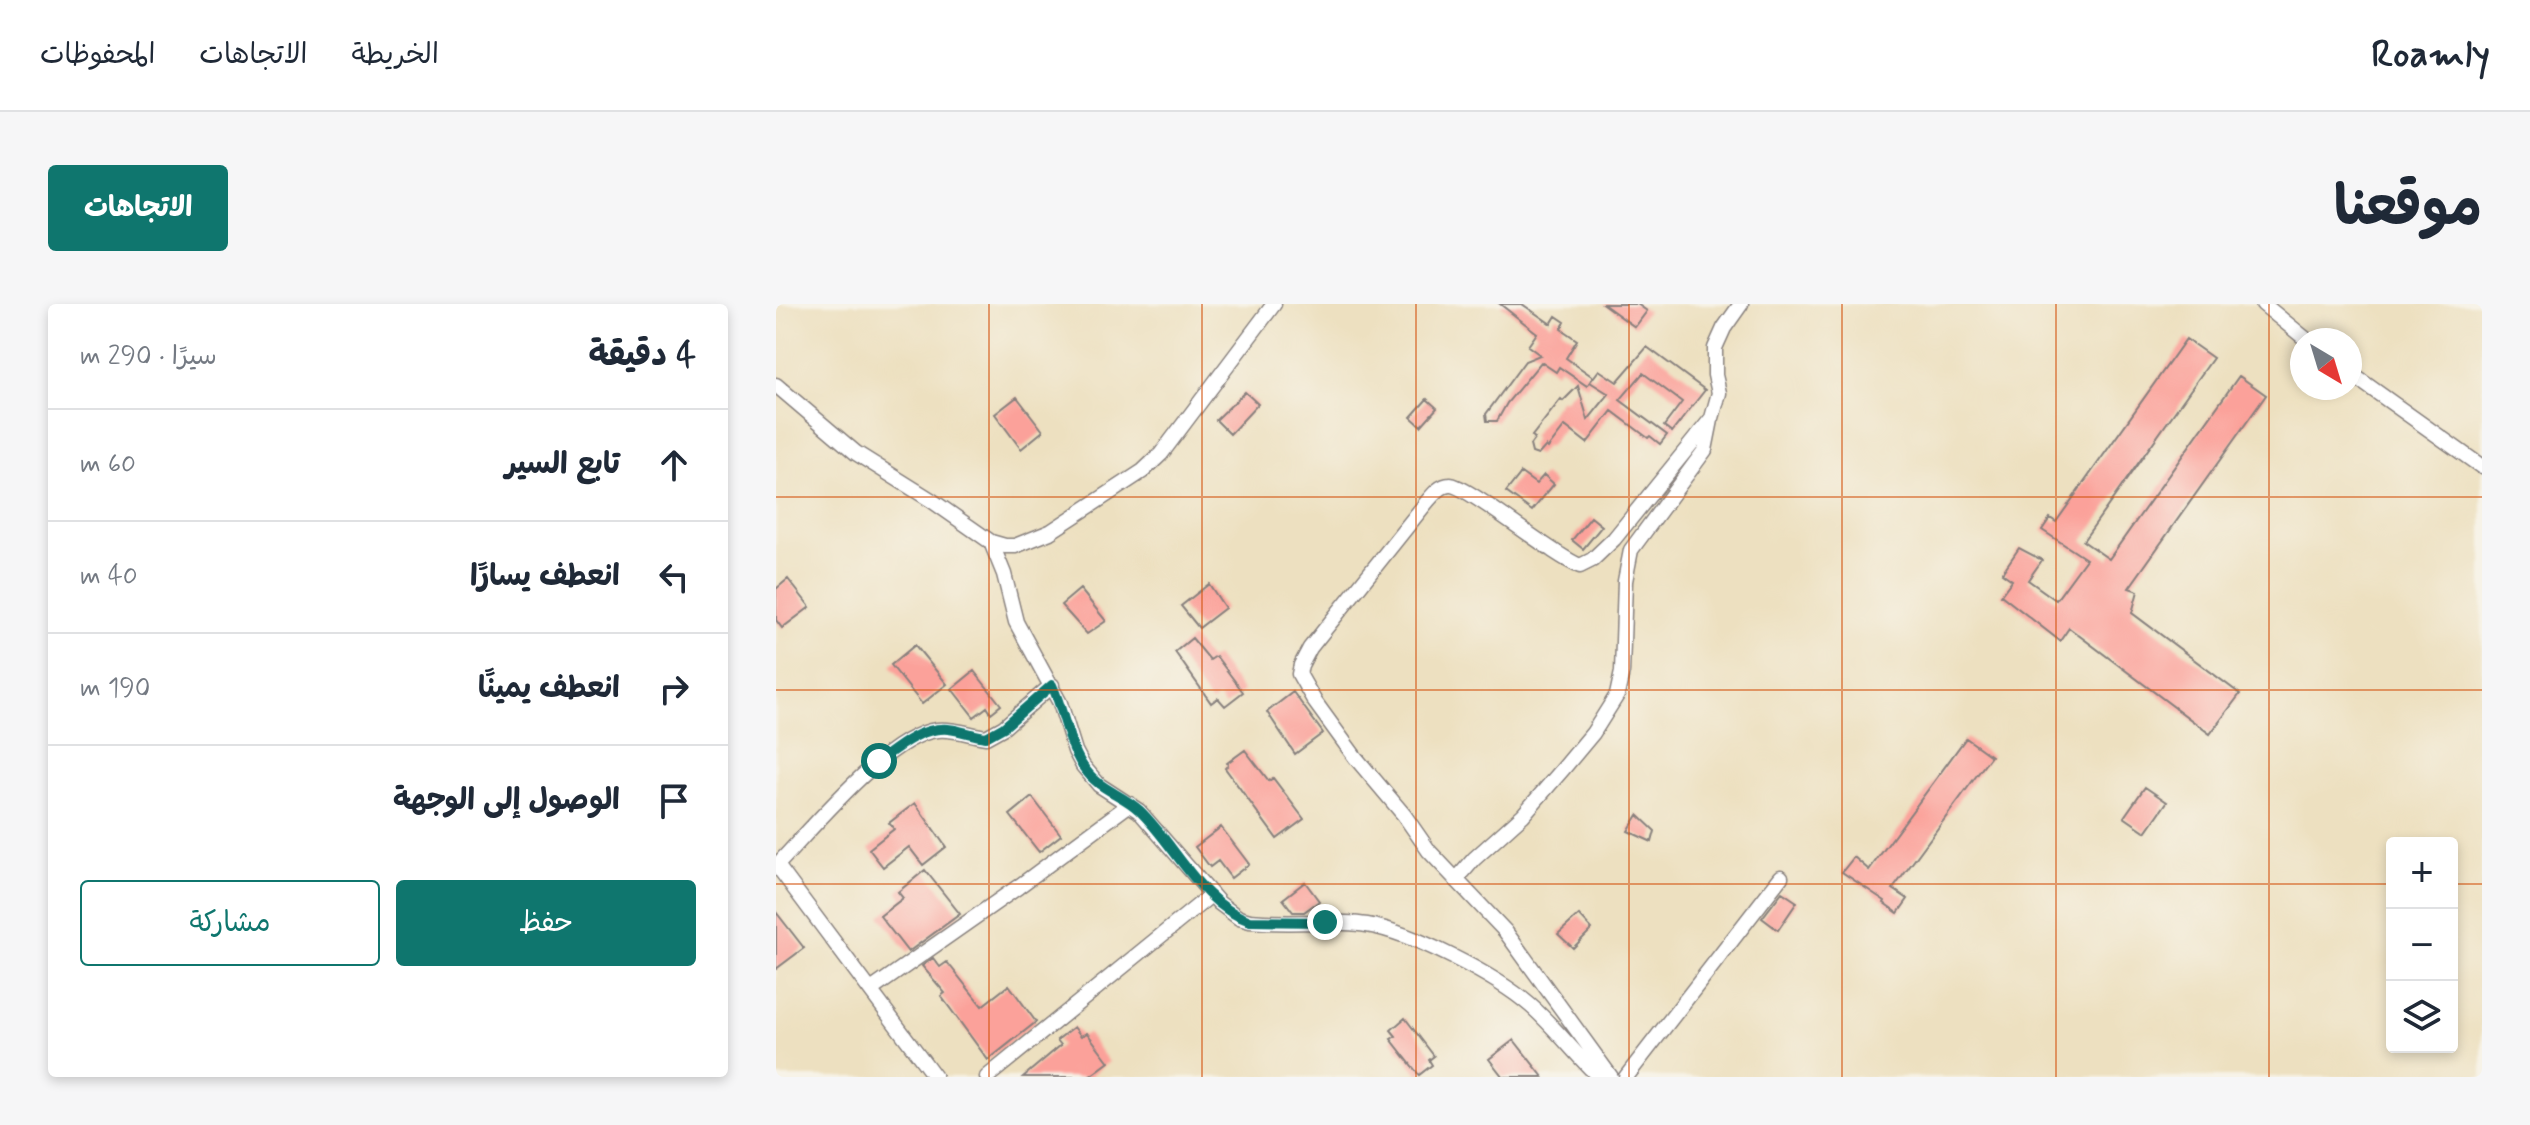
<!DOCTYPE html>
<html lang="ar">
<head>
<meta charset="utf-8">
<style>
	body { margin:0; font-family:Mynerve,"Playpen Sans Arabic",sans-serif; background:#f6f6f7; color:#1f2937; direction:rtl }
	.controls { position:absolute; right:24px; bottom:24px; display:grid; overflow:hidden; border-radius:8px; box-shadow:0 4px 12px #0003 }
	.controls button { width:72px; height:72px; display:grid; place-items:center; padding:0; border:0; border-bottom:2px solid #e0e1e3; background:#fff; color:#1f2937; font:40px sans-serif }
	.compass { position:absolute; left:1514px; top:24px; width:72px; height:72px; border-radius:50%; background:#fff; box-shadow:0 4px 12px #0003; rotate:142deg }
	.stop { position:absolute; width:24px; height:24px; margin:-18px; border:6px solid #0f766e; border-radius:50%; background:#fff }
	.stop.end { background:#0f766e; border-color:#fff; box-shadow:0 2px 8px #0008 }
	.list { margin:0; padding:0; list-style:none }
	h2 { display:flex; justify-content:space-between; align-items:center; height:104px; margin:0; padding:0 32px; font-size:34px }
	h2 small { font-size:26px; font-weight:400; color:#747a83 }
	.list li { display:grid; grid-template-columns:52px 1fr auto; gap:24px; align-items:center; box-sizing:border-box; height:112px; padding:0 32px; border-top:2px solid #e0e1e3 }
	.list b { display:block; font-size:30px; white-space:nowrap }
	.list em { font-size:26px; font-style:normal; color:#747a83 }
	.actions { display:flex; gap:16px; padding:24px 32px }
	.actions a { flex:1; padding:18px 0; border:2px solid #0f766e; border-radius:8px; text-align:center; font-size:28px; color:#0f766e }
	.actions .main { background:#0f766e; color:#fff }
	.icon { flex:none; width:44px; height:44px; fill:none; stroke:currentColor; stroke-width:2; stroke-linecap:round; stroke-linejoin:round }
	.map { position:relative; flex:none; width:1706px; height:773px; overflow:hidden; direction:ltr; border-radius:8px }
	header { display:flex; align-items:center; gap:48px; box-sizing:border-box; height:112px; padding:0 40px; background:#fff; border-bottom:2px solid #e0e1e3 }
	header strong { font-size:38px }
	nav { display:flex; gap:44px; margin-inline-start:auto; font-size:28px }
	.intro { display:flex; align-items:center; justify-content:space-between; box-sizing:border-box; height:192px; padding:0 48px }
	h1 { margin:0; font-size:56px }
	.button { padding:20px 36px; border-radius:8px; background:#0f766e; color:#fff; font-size:28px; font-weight:700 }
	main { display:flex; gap:48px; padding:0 48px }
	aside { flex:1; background:#fff; border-radius:8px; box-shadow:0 4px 12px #0003 }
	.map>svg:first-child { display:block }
</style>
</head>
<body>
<header>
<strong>Roamly</strong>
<nav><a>الخريطة</a><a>الاتجاهات</a><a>المحفوظات</a></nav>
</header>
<div class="intro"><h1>موقعنا</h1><a class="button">الاتجاهات</a></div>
<main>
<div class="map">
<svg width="1706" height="773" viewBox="0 0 1706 773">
	<rect width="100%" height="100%" fill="#f7f3e8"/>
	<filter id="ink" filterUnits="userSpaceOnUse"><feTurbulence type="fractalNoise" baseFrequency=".0125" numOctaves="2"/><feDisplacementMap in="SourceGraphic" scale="16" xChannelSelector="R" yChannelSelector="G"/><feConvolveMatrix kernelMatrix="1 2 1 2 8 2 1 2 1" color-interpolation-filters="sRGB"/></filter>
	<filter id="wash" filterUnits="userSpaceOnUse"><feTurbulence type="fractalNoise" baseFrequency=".006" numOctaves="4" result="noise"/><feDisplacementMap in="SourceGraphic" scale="32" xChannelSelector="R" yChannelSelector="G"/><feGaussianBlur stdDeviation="1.8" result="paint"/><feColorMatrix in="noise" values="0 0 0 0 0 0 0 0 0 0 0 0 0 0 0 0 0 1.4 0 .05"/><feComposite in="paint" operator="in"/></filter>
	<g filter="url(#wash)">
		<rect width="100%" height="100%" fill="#ede0c0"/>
		<g id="blocks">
			<path fill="#fba19a" d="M724,0H746L775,20L780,12L789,18L785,25L801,36L790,54L817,73L811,82L783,63L780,68L765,58L731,99L721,117H711L710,110L749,57L764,51L752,42L761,29Z
				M827,0H861L871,7L859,23Z
				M1410,35L1437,54L1307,237L1333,255L1463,72L1490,91L1353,284L1362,287L1356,309L1464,390L1434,430L1293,324L1284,337L1225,291L1236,276L1226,269L1243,244L1266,256L1252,276L1280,296L1310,255L1266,226L1274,214L1280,218Z
				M871,43L929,86L896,128L888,122L906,98L867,69L844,96L891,131L884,140L874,132L872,134L836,107L811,139L789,122L772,144L770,142L762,151L756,149L754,141L759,134L756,132L785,95L787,97L802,82L812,116L833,90L814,78L823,66L841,78Z
				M469,88L482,100L454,130L440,116Z
				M241,93L267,127L245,145L219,110Z
				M651,95L661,104L645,122L635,113Z
				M745,169L760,180L768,171L778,180L756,207L730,188Z
				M815,213L826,222L807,245L796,236Z
				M12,275L34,303L6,324L0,316V285Z
				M433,280L449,304L423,324L405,302Z
				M304,285L330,317L311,330L285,301Z
				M416,334L434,356L440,352L467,388L449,402L442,394L435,399L399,348Z
				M139,341L171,380L146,400L115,361Z
				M198,367L225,401L215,409L211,403L198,413L176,385Z
				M517,388L547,429L519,450L491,408Z
				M1190,434L1215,452L1117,585L1132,595L1122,609L1108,599L1109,597L1066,568L1078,553L1093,566Z
				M469,446L493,477L497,474L528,515L501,535L449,464L452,461L451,459Z
				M1369,483L1391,498L1370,528L1348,513Z
				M256,493L285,531L263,548L234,511Z
				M139,499L170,543L147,561L133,543L107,563L93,545L118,525L113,519Z
				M862,511L879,527L876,538L852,527Z
				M445,523L473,560L455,574L442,557L434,563L419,543Z
				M149,566L184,610L132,648L104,612L127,594L122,588Z
				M529,578L543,597L528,608H517L507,595Z
				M1006,588L1021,598L1002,626L986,614Z
				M0,608L28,644L0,665Z
				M803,611L816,625L797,644L782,630Z
				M157,654L164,663L171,658L206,702L233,681L260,718L212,756L165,692L169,689L146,662Z
				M629,714L658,752L653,756L656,761L643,771L615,735L620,732L615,726Z
				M298,723L305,732L311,729L333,758L313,773H247L285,741L281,736Z
				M738,736L767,773H727L713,755Z"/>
		</g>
	</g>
	<g filter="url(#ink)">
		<use href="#blocks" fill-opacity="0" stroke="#88817e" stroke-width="2"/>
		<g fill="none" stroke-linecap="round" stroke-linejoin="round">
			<defs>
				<path id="minor" d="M1487,0L1531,36
					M1574,69L1706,163
					M0,81L80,149L155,196L215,238L229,242H239L274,228L367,167L385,150L498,0
					M215,238L228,270L240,318L284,399L299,447L307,462L323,481L363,507L443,599L463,614L474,617C513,621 552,615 591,621C635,628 721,672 755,702C779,723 799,750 823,773
					M0,560L159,773
					M1,561C36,525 112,431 161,426C178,424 194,431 210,433L228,423L276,381
					M680,576L698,555L747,511L787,465L817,429L841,391L846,368L849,277L855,246L929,146L935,116
					M95,686L242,583L354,500
					M211,773L435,591
					M835,773L729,627L653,547L628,511L579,453L539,398L523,370L525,361L534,344L650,199C656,192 664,181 674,181C690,180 777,252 804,262L816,256L838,235L936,114L943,89L939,71V44L948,24L965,0
					M850,773L1005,573"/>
			</defs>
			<use href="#minor" stroke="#88817e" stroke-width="17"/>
			<use href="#minor" stroke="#fff" stroke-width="14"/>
		</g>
	</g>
	<g fill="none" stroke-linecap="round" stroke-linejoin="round" filter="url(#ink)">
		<path stroke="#0f766e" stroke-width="10" d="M103,457C123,442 145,423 172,425C185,426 198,432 210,433L228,423L276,381C288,407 291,437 306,461C323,487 343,488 363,506C400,541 424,600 474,617L549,618"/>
	</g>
	<path fill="none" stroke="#d45411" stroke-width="2" stroke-opacity="0.55" d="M213,0V773M426,0V773M640,0V773M853,0V773M1066,0V773M1280,0V773M1493,0V773M0,193H1706M0,386H1706M0,580H1616M1676,580H1706"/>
</svg>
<div class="controls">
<button>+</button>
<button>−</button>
<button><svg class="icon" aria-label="layers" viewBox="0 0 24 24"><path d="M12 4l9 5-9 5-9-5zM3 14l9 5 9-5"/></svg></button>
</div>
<svg class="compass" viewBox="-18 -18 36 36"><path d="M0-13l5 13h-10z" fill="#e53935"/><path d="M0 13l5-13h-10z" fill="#747a83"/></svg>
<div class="stop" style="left:103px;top:457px"></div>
<div class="stop end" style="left:549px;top:618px"></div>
</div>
<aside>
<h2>4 دقيقة<small>سيرًا · 290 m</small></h2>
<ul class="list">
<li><svg class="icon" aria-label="ahead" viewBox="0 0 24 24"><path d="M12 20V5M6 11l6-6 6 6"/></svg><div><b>تابع السير</b></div><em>60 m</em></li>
<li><svg class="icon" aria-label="left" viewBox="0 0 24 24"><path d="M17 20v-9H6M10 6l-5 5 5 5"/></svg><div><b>انعطف يسارًا</b></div><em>40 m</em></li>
<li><svg class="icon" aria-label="right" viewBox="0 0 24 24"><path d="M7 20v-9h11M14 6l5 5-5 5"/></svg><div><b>انعطف يمينًا</b></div><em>190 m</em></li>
<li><svg class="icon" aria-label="arrive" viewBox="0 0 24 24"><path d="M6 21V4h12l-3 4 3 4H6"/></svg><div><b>الوصول إلى الوجهة</b></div></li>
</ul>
<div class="actions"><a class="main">حفظ</a><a>مشاركة</a></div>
</aside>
</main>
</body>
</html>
